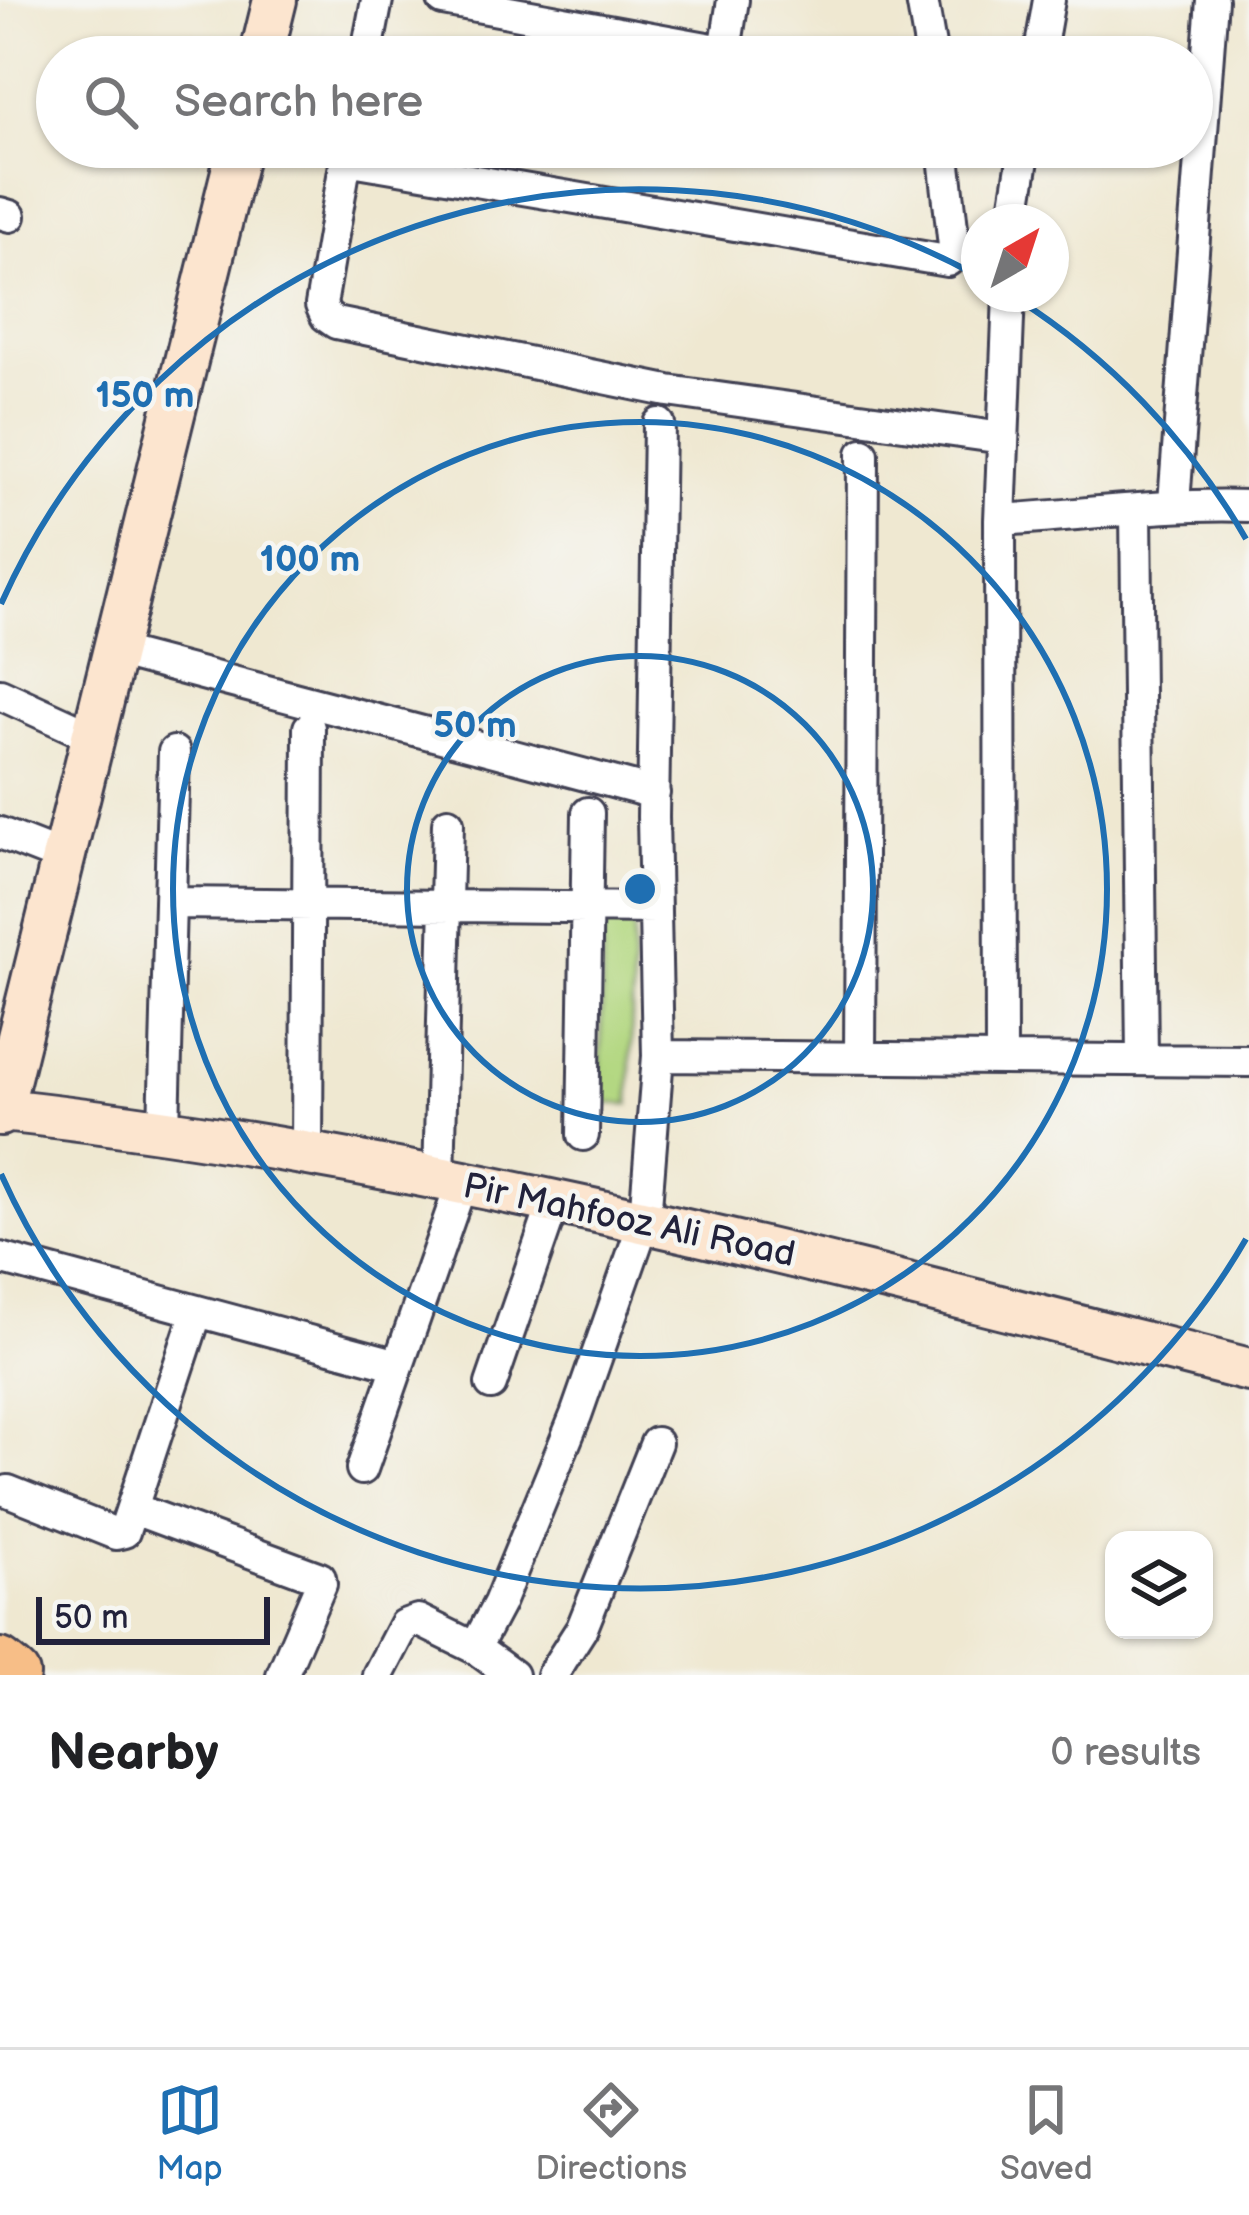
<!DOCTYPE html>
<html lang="en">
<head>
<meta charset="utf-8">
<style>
	body { margin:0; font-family:"Balsamiq Sans",sans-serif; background:#f2f2f2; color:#202124 }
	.controls { position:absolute; right:36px; bottom:36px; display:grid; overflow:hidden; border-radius:24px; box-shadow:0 3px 9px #0004 }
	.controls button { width:108px; height:108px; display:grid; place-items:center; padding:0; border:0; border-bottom:3px solid #e0e0e0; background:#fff; color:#202124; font:60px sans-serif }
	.compass { position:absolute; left:961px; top:204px; width:108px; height:108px; border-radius:50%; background:#fff; box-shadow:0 3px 9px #0004; rotate:39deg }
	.scale { position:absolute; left:36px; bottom:30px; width:234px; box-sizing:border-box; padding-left:12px; border:6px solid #22223b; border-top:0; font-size:33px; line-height:42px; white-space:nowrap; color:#22223b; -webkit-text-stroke:9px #f6f6f2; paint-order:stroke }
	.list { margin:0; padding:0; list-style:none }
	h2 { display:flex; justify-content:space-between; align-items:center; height:156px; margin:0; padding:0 48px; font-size:51px }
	h2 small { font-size:39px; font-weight:400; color:#757577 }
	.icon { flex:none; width:66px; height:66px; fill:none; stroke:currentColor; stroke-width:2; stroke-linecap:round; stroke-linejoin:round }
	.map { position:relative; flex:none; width:1249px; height:1675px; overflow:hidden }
	.search { position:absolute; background:#fff; box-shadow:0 3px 9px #0004; left:36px; right:36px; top:36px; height:132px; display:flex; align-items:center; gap:30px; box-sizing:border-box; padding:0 42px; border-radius:66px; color:#757577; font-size:45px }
	.sheet { height:372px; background:#fff }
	nav { display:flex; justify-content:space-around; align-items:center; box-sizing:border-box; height:168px; border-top:3px solid #e0e0e0; background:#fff; font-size:33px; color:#757577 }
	nav a { display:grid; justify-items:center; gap:6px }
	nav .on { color:#1f6fb2 }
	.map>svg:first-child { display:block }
</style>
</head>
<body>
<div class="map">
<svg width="1249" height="1675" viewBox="0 0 1249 1675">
	<rect width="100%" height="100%" fill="#f6f6f2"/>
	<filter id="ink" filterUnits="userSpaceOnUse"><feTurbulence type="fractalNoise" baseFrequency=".00833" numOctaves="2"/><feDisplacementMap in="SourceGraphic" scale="24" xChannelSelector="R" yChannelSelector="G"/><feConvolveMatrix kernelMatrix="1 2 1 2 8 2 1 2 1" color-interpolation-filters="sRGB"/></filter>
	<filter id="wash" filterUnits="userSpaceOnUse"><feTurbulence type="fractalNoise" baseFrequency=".004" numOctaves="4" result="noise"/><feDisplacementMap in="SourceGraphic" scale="48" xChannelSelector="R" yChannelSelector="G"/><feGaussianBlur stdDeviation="2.7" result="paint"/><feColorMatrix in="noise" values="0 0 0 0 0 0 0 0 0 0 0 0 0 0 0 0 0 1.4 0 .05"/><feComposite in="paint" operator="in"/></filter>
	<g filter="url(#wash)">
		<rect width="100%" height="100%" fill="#efe8d1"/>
		<path fill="#b2d780" stroke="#6a7c5e" stroke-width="3" d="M603,908L634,909L630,1104L600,1103Z"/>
	</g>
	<g filter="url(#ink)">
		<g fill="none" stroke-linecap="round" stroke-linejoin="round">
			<defs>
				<path id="street" d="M443,0L756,57
					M922,0L932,57
					M725,51L733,0
					M366,57L377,0
					M1039,57L1049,0
					M348,147L321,305L326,316L336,323L668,391L1003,438
					M346,159L947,261L955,255L943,147
					M0,213L10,216
					M1013,222L1025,147
					M1174,503L1212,0
					M1136,511L1142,1060
					M1000,520C1083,515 1166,503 1249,506
					M115,651L654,793
					M0,694L94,737
					M0,833L64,858
					M170,903L655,908
					M658,1056L1249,1061
					M860,1057L863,454
					M1001,1059L1000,520L1009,294
					M164,1128L174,752
					M583,1135L588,813
					M307,1155L309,728
					M439,1180L448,823
					M0,1258L398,1365
					M491,1384L554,1202
					M362,1469L461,1185
					M8,1491L116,1534L124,1532L197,1311
					M134,1509L320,1578L321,1584L282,1675
					M475,1648L499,1603L576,1415L645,1219L658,1056L653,817L659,424
					M378,1675L404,1625L418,1620L475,1648L512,1675
					M552,1675L582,1628L656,1443"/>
				<path id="secondary" d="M261,57L275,0
					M2,1110C425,1156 837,1266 1249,1370
					M0,1114L239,147"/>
				<path id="primary" d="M0,1663L15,1675"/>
			</defs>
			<use href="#street" stroke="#414052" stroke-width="36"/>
			<use href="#secondary" stroke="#414052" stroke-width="48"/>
			<use href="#primary" stroke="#414052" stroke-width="54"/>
			<use href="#street" stroke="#fff" stroke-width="30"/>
			<use href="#secondary" stroke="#fce5cf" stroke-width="42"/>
			<use href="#primary" stroke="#f7be87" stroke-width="48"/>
		</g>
	</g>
	<g fill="none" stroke="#1f6fb2" stroke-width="6">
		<circle cx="640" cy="889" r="233"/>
		<circle cx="640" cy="889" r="467"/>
		<path d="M1246 1239A700 700 0 0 1 1 1174M1 604A700 700 0 0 1 974 274M1011 295A700 700 0 0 1 1246 539"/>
	</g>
	<g text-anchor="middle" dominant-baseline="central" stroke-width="9" stroke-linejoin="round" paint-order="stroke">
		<g font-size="36" fill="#22223b" stroke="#f6f6f2">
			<text transform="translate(629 1221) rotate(12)">Pir Mahfooz Ali Road</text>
		</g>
	</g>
	<circle cx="640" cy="889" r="18" fill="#1f6fb2" stroke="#f6f6f2" stroke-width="6"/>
	<g font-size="36" text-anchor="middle" font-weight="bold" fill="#1f6fb2" stroke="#f6f6f2" stroke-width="9" stroke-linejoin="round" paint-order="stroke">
		<text x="145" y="407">150 m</text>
		<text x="310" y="571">100 m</text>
		<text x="475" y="737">50 m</text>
	</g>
</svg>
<div class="controls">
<button><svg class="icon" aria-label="layers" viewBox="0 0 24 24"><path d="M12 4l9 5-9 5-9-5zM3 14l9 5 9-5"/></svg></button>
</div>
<svg class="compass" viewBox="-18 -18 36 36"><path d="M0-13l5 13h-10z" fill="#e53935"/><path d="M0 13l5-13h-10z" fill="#757577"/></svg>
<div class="scale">50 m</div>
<div class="search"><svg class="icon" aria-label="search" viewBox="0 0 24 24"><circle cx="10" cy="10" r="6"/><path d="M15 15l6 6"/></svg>Search here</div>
</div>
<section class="sheet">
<h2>Nearby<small>0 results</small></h2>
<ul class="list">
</ul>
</section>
<nav>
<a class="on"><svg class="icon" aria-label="map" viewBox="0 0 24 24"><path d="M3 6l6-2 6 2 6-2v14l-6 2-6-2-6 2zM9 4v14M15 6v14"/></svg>Map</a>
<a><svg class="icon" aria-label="directions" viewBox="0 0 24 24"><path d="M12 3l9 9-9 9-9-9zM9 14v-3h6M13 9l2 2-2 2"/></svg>Directions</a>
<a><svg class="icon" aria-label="saved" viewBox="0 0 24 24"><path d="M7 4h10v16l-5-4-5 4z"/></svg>Saved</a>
</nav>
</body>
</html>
